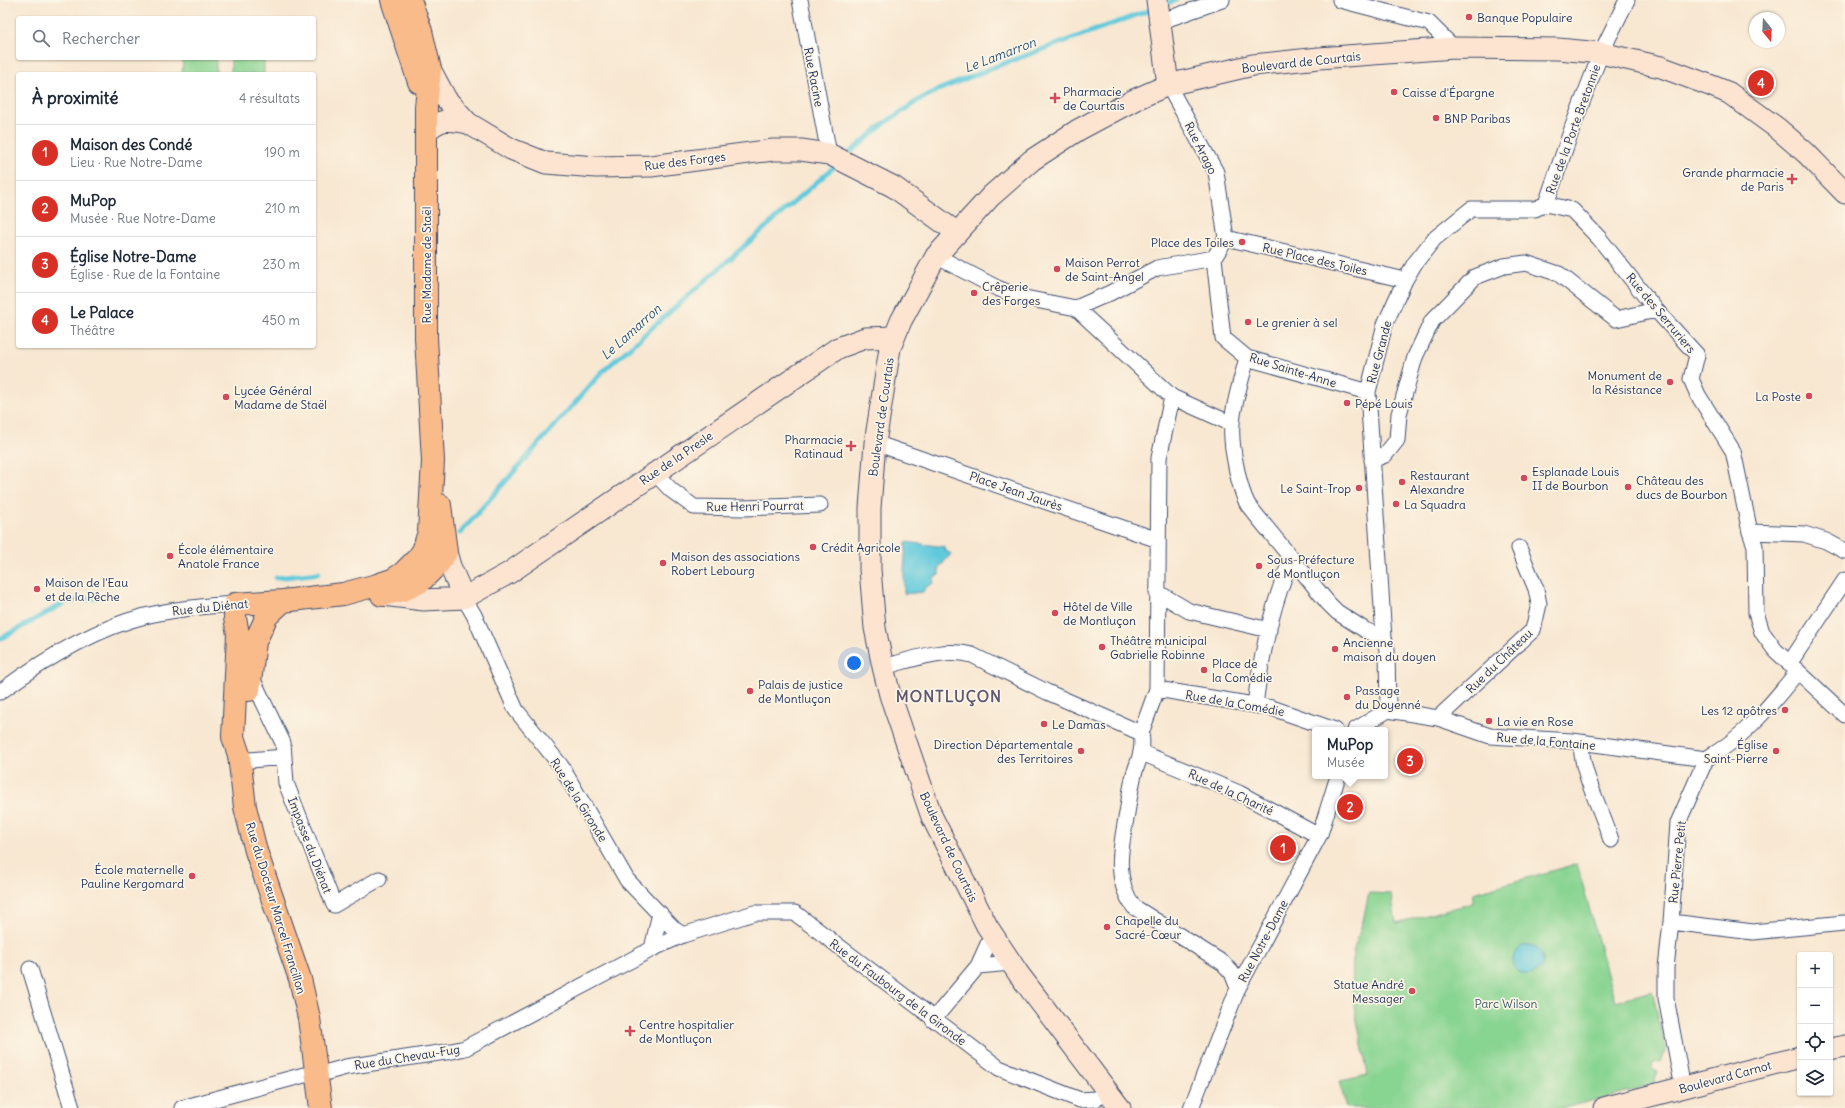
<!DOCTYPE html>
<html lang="fr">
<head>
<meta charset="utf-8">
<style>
	body { margin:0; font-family:Delius,sans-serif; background:#f6f6f7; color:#1f2937 }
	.controls { position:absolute; right:12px; bottom:12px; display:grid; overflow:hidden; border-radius:4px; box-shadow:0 1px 3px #0004 }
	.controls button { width:36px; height:36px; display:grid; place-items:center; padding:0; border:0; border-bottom:1px solid #e0e1e3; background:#fff; color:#1f2937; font:20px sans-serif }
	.compass { position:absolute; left:1749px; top:12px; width:36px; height:36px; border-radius:50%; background:#fff; box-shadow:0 1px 3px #0004; rotate:162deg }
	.you { position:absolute; left:854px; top:663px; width:14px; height:14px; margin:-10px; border:3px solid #fff; border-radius:50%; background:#1a73e8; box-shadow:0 0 0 6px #1a73e833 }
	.badge { display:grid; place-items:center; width:26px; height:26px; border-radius:50%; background:#d93025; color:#fff; font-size:13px; font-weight:700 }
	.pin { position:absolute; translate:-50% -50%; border:2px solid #fff; box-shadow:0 1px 4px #0006 }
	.popup { position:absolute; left:1312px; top:727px; width:76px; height:52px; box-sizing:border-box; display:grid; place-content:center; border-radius:4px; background:#fff; filter:drop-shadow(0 1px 3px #0005); font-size:13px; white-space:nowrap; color:#747a83 }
	.popup b { font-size:15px; color:#1f2937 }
	.popup::after { content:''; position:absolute; left:50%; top:100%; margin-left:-8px; border:8px solid transparent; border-top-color:#fff }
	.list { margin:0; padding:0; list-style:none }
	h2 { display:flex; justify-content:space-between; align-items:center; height:52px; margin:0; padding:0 16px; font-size:17px }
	h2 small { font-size:13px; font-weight:400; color:#747a83 }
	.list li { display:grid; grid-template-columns:26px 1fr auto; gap:12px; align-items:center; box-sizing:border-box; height:56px; padding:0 16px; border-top:1px solid #e0e1e3 }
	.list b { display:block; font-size:15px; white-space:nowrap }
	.list p { margin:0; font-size:13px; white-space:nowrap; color:#747a83 }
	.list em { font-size:13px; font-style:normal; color:#747a83 }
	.icon { flex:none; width:22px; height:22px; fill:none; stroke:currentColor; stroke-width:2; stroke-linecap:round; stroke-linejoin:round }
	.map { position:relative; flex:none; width:1845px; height:1108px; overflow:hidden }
	.search { position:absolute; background:#fff; box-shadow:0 1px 3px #0004; left:16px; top:16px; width:300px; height:44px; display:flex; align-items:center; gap:10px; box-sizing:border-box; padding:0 14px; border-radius:4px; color:#747a83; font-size:15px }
	.panel { position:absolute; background:#fff; box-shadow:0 1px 3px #0004; left:16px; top:72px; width:300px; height:276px; border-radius:4px }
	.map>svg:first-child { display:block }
</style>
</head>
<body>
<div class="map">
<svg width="1845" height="1108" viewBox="0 0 1845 1108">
	<rect width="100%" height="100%" fill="#fcf5e5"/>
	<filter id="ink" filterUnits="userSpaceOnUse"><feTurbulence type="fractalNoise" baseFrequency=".025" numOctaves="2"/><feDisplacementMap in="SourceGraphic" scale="8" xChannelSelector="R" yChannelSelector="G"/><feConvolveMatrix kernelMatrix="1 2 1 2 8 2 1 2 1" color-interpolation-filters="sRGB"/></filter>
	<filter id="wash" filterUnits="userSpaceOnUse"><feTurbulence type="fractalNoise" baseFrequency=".012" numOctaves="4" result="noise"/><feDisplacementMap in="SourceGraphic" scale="16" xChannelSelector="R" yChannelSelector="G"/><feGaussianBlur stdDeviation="0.9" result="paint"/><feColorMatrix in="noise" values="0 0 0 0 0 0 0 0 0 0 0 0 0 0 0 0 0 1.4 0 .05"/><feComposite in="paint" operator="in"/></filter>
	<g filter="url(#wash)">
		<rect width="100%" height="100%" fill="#f8e7d1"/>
		<path fill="#88d491" stroke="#528278" d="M183,58H216V74H182Z
			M231,58H264V74H231Z
			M1577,864L1615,1002L1652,991L1666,1048L1661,1062L1656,1061L1653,1065L1654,1069L1658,1071L1653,1085L1564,1108H1346L1340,1081L1368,1075L1352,996L1353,952L1363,921L1369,893L1391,894L1396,923L1473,903V893Z"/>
		<path fill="#5fc9db" stroke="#3d7c9c" d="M906,542L946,547L945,550L951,554L939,568V575L934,577V583L926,587L923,592L904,594V571Z
			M1513 960a15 15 0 1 1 30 0a15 15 0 1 1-30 0Z"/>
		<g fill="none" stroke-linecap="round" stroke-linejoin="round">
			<path stroke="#5fc9db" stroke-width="5" d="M1162,5L1176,0
				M846,156L885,123L919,100L938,90L997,66L1153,9
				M460,533L602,372L835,166
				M276,578L319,573
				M0,639L66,602L114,595"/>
		</g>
	</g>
	<g filter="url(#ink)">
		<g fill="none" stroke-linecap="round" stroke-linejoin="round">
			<defs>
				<path id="street" d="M800,0L829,154
					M1340,0L1429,23L1454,48
					M1159,22L1222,0
					M1168,85L1216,172L1226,238
					M1546,204L1572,210L1599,238L1656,310L1697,355L1691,379L1698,395L1733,451L1750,532L1755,546L1756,613L1762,632L1775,650L1845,715
					M1546,204L1574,123L1601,53L1627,0
					M1226,238L1214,258L1223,338L1247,358L1368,392
					M1226,238L1405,280
					M936,256L997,288L1020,297L1076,308L1172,397L1232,424
					M1076,308L1110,293L1157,268L1214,258
					M1247,358C1242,377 1233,405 1232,424C1230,444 1239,489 1248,505L1328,603L1337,612L1365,630L1384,638
					M875,443L1158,540
					M1372,460L1385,455L1397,440L1399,414L1415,357L1432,321L1475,277L1504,266L1526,263L1559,274L1616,319L1656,310
					M655,473L671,490L694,507L744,508L820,505
					M1750,532L1804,534L1826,541L1845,551
					M1157,592L1189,611L1269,630
					M464,598L474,615L516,710L561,766L627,880L674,929L683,935
					M1789,664L1845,580
					M883,667C911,660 943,647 972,655L1047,692L1141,733L1157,689L1159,458L1172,397
					M1157,689L1272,708L1335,730
					M0,692C42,661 94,629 145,616C174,609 204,606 235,604
					M1255,705C1261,656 1272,605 1291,560
					M1388,710L1387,649L1384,638L1368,392L1385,324L1405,280L1415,263L1434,239L1471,209H1535L1546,204
					M1388,710L1438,718L1490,736L1572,741L1706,759
					M1438,718L1533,630L1539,604L1536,589L1519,548
					M1355,730L1388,710
					M1141,733C1144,749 1139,759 1134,774C1131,787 1129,800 1127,813C1121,846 1113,879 1134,907L1223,963L1232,973L1238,988
					M1581,743C1582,777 1601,807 1611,840
					M1142,753L1239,793L1319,836
					M284,757L286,783L334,905L379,879
					M1706,759C1745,737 1770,706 1798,671
					M239,761L284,757L283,743L251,676
					M1671,922L1753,932L1844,923
					M652,949L660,913
					M978,966L1011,963
					M30,969L72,1108
					M933,1020L978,966L992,935
					M1683,1088L1666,998V968L1671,922L1678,823L1706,759
					M182,1108L304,1075H317L346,1067L452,1051L465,1048L652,949L683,935L754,913H795L999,1068L1080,1100L1095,1099L1109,1092
					M1191,1108L1238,988L1320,834L1338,776"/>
				<path id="secondary" d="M1157,0L1168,85
					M430,69L446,99L468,123L511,149L546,163L596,167L651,166L773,150H801L829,154L894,187L956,232
					M426,132C440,118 449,119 468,123
					M446,552L450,566L464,598
					M383,595L424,600L464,598L509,573L838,348L865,338L894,337
					M1830,1049L1845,1046
					M1120,1108L1018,973L987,926L932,817L890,695L883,667L875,628L870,569V508L875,443L890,348L901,321L936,256L991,196L1032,160L1078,130L1136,99L1168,85L1253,65L1319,58L1454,48L1558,49L1601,53L1661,67L1712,86L1729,93L1777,128L1806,153L1845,193
					M1604,1108L1800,1057"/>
				<path id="primary" d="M392,0L419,82
					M382,595L403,590L420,582L439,563L446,552L440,505
					M249,690L255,642L267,616L283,601
					M321,1108L309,1018L300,979L256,851L245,807L239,755L233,737L238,634L235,618V604L283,601L343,594L377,585L392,580L403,573L418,558L423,551L429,532L433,461L426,338V107L430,69L421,31L410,0"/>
			</defs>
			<use href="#street" stroke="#3c4b6f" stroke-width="17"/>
			<use href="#secondary" stroke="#3c4b6f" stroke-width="23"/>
			<use href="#primary" stroke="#3c4b6f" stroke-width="24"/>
			<use href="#street" stroke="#fff" stroke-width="15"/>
			<use href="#secondary" stroke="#fde4d1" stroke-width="21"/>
			<use href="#primary" stroke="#fabb8b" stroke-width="22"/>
		</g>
	</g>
	<g fill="#d1495b" stroke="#fcf5e5" stroke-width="1.5">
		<circle cx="1469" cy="17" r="4"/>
		<circle cx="1394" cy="92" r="4"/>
		<path d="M1053 92h4v4h4v4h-4v4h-4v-4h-4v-4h4z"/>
		<circle cx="1436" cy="118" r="4"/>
		<path d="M1790 173h4v4h4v4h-4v4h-4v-4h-4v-4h4z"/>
		<circle cx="1242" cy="242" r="4"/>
		<circle cx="1057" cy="269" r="4"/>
		<circle cx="974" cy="293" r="4"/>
		<circle cx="1248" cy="322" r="4"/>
		<circle cx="1670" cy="382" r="4"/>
		<circle cx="1809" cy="396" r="4"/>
		<circle cx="226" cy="397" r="4"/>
		<circle cx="1347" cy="403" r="4"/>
		<path d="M849 440h4v4h4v4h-4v4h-4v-4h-4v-4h4z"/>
		<circle cx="1524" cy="478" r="4"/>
		<circle cx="1402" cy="482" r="4"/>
		<circle cx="1628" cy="487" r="4"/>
		<circle cx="1359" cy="488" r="4"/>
		<circle cx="1396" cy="504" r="4"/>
		<circle cx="813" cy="547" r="4"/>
		<circle cx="170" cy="556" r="4"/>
		<circle cx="663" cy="563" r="4"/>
		<circle cx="1259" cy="566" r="4"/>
		<circle cx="37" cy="589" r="4"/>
		<circle cx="1055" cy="613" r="4"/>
		<circle cx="1102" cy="647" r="4"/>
		<circle cx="1335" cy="649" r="4"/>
		<circle cx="1204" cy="670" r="4"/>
		<circle cx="750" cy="691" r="4"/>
		<circle cx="1347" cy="697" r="4"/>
		<circle cx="1785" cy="710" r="4"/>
		<circle cx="1489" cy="721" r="4"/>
		<circle cx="1044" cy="724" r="4"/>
		<circle cx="1081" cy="751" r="4"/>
		<circle cx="1776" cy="751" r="4"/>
		<circle cx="192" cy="876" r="4"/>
		<circle cx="1107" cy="927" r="4"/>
		<circle cx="1412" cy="991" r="4"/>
		<path d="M628 1025h4v4h4v4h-4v4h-4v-4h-4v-4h4z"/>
	</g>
	<g text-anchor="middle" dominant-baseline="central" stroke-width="3.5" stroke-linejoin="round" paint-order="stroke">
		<g font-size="12" fill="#1b2f5e" stroke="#fcf5e5" text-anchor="start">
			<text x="1477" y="17">Banque Populaire</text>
			<text x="1063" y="91">Pharmacie<tspan x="1063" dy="14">de Courtais</tspan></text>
			<text x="1402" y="92">Caisse d'Épargne</text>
			<text x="1444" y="118">BNP Paribas</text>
			<text x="1784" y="172" text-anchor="end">Grande pharmacie<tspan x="1784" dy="14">de Paris</tspan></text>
			<text x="1234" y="242" text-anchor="end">Place des Toiles</text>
			<text x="1065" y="262">Maison Perrot<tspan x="1065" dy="14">de Saint-Angel</tspan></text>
			<text x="982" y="286">Crêperie<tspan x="982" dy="14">des Forges</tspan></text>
			<text x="1256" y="322">Le grenier à sel</text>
			<text x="1662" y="375" text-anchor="end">Monument de<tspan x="1662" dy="14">la Résistance</tspan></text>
			<text x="234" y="390">Lycée Général<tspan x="234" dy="14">Madame de Staël</tspan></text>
			<text x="1801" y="396" text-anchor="end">La Poste</text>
			<text x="1355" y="403">Pépé Louis</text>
			<text x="843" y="439" text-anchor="end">Pharmacie<tspan x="843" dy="14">Ratinaud</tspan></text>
			<text x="1532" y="471">Esplanade Louis<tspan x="1532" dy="14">II de Bourbon</tspan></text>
			<text x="1410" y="475">Restaurant<tspan x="1410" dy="14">Alexandre</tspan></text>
			<text x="1636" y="480">Château des<tspan x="1636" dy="14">ducs de Bourbon</tspan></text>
			<text x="1351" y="488" text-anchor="end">Le Saint-Trop</text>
			<text x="1404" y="504">La Squadra</text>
			<text x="821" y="547">Crédit Agricole</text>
			<text x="178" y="549">École élémentaire<tspan x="178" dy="14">Anatole France</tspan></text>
			<text x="671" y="556">Maison des associations<tspan x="671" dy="14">Robert Lebourg</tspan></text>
			<text x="1267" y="559">Sous-Préfecture<tspan x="1267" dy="14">de Montluçon</tspan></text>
			<text x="45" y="582">Maison de l'Eau<tspan x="45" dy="14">et de la Pêche</tspan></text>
			<text x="1063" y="606">Hôtel de Ville<tspan x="1063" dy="14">de Montluçon</tspan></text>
			<text x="1110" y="640">Théâtre municipal<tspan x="1110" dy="14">Gabrielle Robinne</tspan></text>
			<text x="1343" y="642">Ancienne<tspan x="1343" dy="14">maison du doyen</tspan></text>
			<text x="1212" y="663">Place de<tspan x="1212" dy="14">la Comédie</tspan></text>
			<text x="758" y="684">Palais de justice<tspan x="758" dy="14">de Montluçon</tspan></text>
			<text x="1355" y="690">Passage<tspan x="1355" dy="14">du Doyenné</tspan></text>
			<text x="1777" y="710" text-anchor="end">Les 12 apôtres</text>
			<text x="1497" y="721">La vie en Rose</text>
			<text x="1052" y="724">Le Damas</text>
			<text x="1073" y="744" text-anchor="end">Direction Départementale<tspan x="1073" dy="14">des Territoires</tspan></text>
			<text x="1768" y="744" text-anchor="end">Église<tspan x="1768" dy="14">Saint-Pierre</tspan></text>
			<text x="184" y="869" text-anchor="end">École maternelle<tspan x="184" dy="14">Pauline Kergomard</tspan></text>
			<text x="1115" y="920">Chapelle du<tspan x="1115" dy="14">Sacré-Cœur</tspan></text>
			<text x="1404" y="984" text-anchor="end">Statue André<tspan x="1404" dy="14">Messager</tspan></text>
			<text x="639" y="1024">Centre hospitalier<tspan x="639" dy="14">de Montluçon</tspan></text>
		</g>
		<g font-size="12" fill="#1b2f5e" stroke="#fcf5e5">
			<text transform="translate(1301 62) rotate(-6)">Boulevard de Courtais</text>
			<text transform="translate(814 77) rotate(79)">Rue Racine</text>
			<text transform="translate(1573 129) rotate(-70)">Rue de la Porte Bretonnie</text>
			<text transform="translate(1201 148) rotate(63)">Rue Arago</text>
			<text transform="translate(685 161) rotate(-7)">Rue des Forges</text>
			<text transform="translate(1315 259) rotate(13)">Rue Place des Toiles</text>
			<text transform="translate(426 265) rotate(-90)">Rue Madame de Staël</text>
			<text transform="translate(1661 313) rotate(50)">Rue des Serruriers</text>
			<text transform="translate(1379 352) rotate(-75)">Rue Grande</text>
			<text transform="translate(1293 370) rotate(17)">Rue Sainte-Anne</text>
			<text transform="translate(881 417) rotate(-82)">Boulevard de Courtais</text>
			<text transform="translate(676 458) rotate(-34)">Rue de la Presle</text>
			<text transform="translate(1016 491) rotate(19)">Place Jean Jaurès</text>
			<text transform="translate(755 506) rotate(-1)">Rue Henri Pourrat</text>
			<text transform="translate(210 607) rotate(-6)">Rue du Diénat</text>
			<text transform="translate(1499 661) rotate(-44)">Rue du Château</text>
			<text transform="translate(1235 703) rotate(10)">Rue de la Comédie</text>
			<text transform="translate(1546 741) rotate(5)">Rue de la Fontaine</text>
			<text transform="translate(1231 792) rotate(25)">Rue de la Charité</text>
			<text transform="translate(579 800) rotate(58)">Rue de la Gironde</text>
			<text transform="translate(310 845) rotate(69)">Impasse du Diénat</text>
			<text transform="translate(949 847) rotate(65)">Boulevard de Courtais</text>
			<text transform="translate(1677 862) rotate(-84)">Rue Pierre Petit</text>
			<text transform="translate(276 908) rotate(73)">Rue du Docteur Marcel Francillon</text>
			<text transform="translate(1263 941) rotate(-62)">Rue Notre-Dame</text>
			<text transform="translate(898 992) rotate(37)">Rue du Faubourg de la Gironde</text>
			<text transform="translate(407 1057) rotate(-9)">Rue du Chevau-Fug</text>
			<text transform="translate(1725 1077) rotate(-15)">Boulevard Carnot</text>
		</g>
		<g font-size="12" fill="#36586b" stroke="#fcf5e5">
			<text x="1506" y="1003">Parc Wilson</text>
		</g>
		<g font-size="13" font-style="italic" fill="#2c567d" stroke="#fcf5e5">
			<text transform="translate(1000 55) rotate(-21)">Le Lamarron</text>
			<text transform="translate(631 332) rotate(-42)">Le Lamarron</text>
		</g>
		<g font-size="16" font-weight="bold" letter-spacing="1" fill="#605774" stroke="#fcf5e5">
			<text x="949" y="696">MONTLUÇON</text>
		</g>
	</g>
</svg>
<div class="controls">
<button>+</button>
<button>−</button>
<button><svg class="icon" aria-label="locate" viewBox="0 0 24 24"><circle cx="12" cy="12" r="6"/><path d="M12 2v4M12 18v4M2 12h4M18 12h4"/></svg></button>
<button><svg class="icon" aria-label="layers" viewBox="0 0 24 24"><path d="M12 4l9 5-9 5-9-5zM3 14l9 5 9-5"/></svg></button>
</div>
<svg class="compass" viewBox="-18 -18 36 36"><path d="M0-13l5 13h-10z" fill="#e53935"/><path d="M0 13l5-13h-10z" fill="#747a83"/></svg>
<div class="you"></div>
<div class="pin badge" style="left:1283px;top:848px">1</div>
<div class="pin badge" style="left:1350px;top:807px">2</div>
<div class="popup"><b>MuPop</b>Musée</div>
<div class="pin badge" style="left:1410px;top:761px">3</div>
<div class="pin badge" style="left:1761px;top:83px">4</div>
<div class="search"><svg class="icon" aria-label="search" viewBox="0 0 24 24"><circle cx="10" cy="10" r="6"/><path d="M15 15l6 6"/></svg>Rechercher</div>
<section class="panel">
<h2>À proximité<small>4 résultats</small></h2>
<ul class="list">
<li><span class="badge">1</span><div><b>Maison des Condé</b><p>Lieu · Rue Notre-Dame</p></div><em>190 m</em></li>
<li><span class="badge">2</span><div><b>MuPop</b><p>Musée · Rue Notre-Dame</p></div><em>210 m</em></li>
<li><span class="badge">3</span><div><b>Église Notre-Dame</b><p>Église · Rue de la Fontaine</p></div><em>230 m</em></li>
<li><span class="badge">4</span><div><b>Le Palace</b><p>Théâtre</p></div><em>450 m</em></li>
</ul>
</section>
</div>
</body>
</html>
